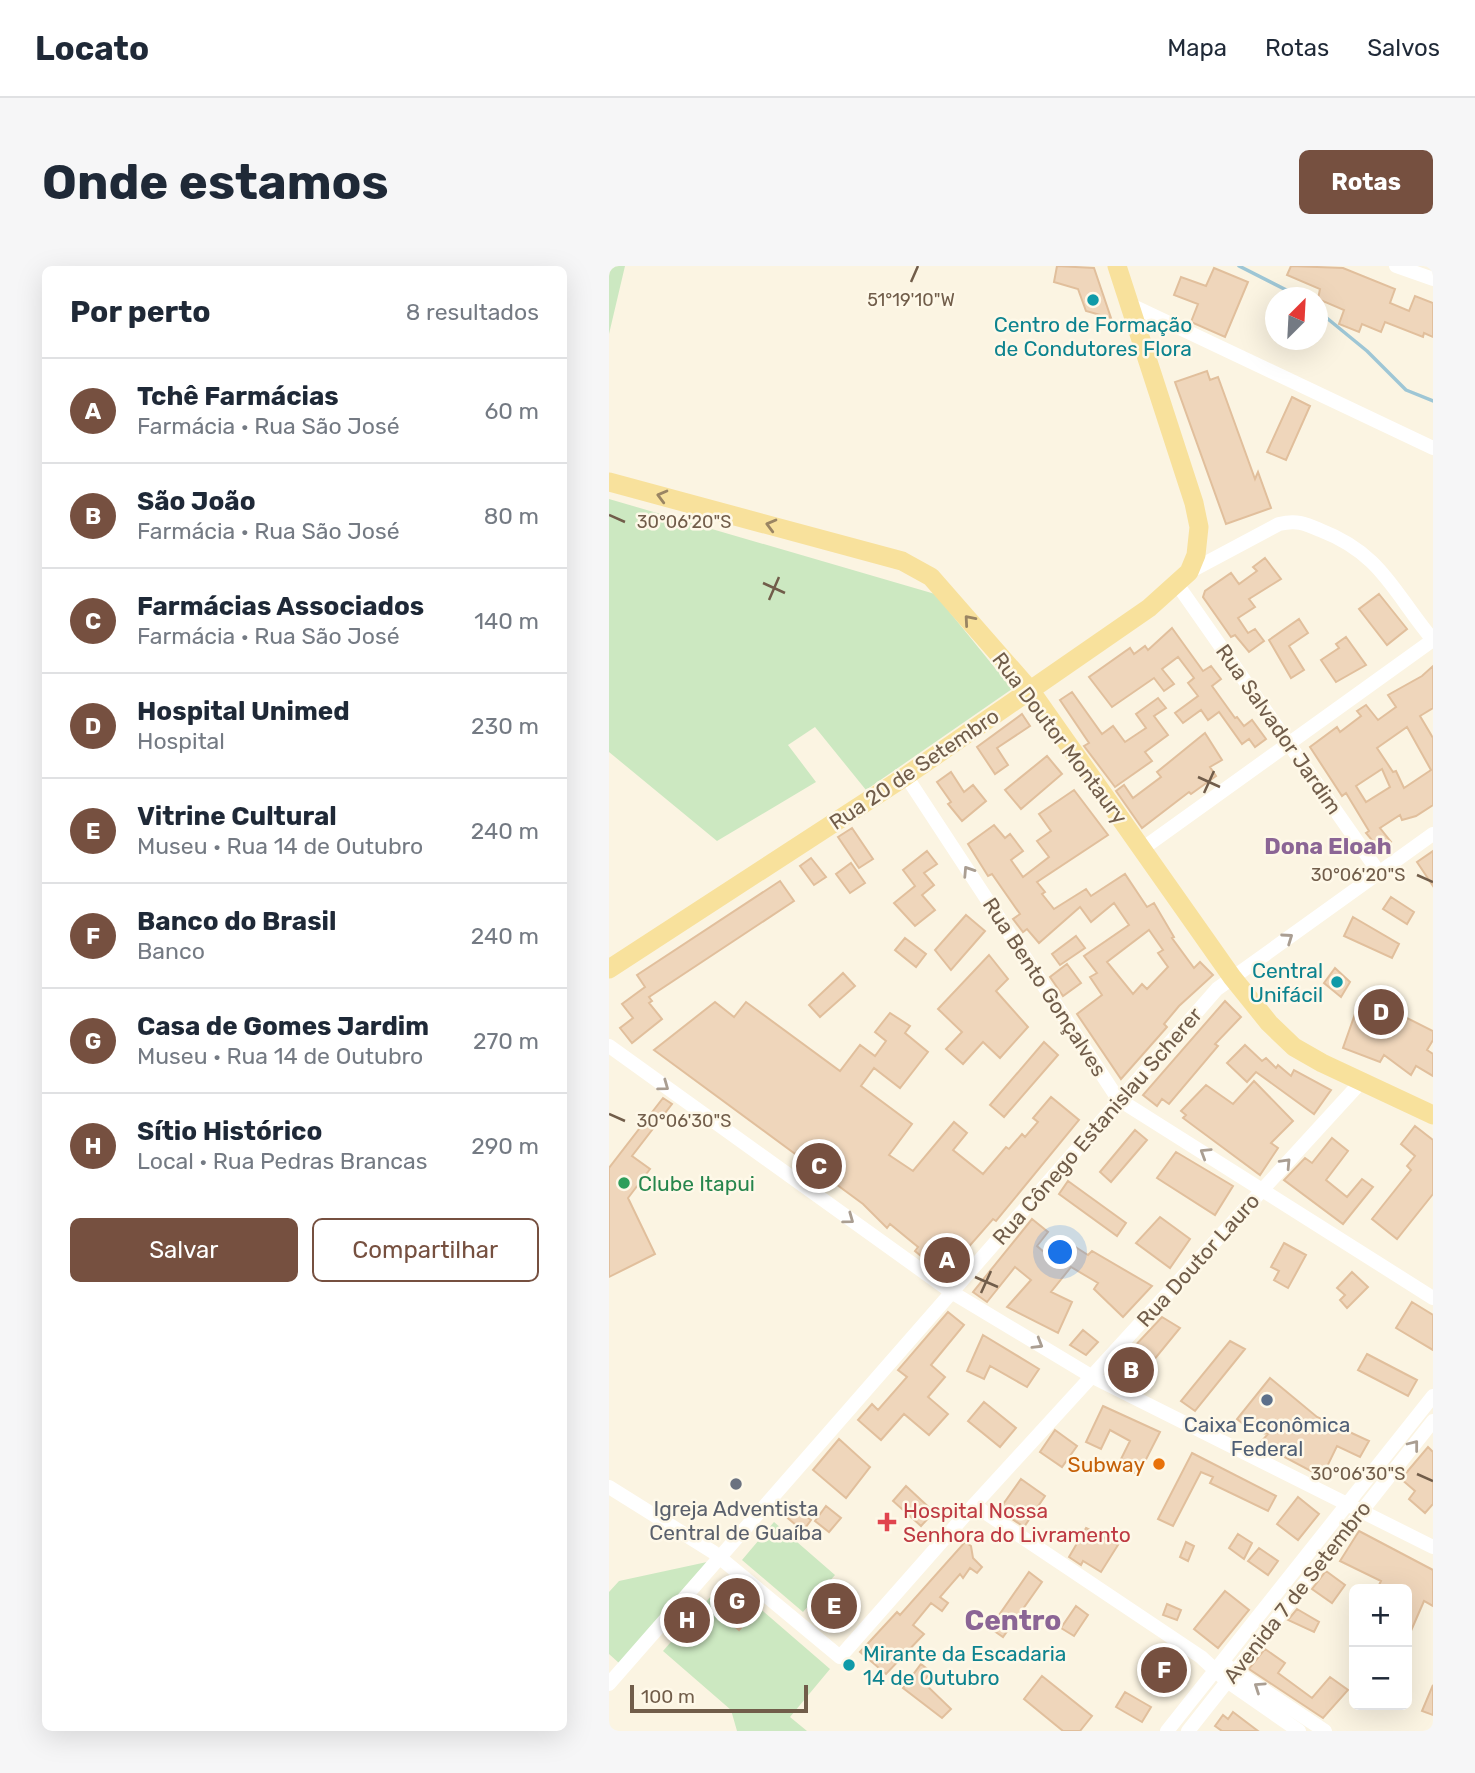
<!DOCTYPE html>
<html lang="pt">
<head>
<meta charset="utf-8">
<style>
	body { margin:0; font-family:Rubik,sans-serif; background:#f6f6f7; color:#1f2937 }
	.controls { position:absolute; right:21px; bottom:21px; display:grid; overflow:hidden; border-radius:10px; box-shadow:0 7px 28px #0002 }
	.controls button { width:63px; height:63px; display:grid; place-items:center; padding:0; border:0; border-bottom:2px solid #e0e1e3; background:#fff; color:#1f2937; font:35px sans-serif }
	.compass { position:absolute; left:656px; top:21px; width:63px; height:63px; border-radius:50%; background:#fff; box-shadow:0 7px 28px #0002; rotate:24deg }
	.scale { position:absolute; left:21px; bottom:18px; width:178px; box-sizing:border-box; padding-left:7px; border:4px solid #715d4a; border-top:0; font-size:19px; line-height:24px; white-space:nowrap; color:#715d4a; -webkit-text-stroke:5px #fef8e8; paint-order:stroke }
	.you { position:absolute; left:452px; top:987px; width:24px; height:24px; margin:-18px; border:5px solid #fff; border-radius:50%; background:#1a73e8; box-shadow:0 0 0 10px #1a73e833 }
	.badge { display:grid; place-items:center; width:46px; height:46px; border-radius:50%; background:#765040; color:#fff; font-size:23px; font-weight:700 }
	.pin { position:absolute; translate:-50% -50%; border:4px solid #fff; box-shadow:0 2px 7px #0006 }
	.list { margin:0; padding:0; list-style:none }
	h2 { display:flex; justify-content:space-between; align-items:center; height:91px; margin:0; padding:0 28px; font-size:30px }
	h2 small { font-size:23px; font-weight:400; color:#747a83 }
	.list li { display:grid; grid-template-columns:46px 1fr auto; gap:21px; align-items:center; box-sizing:border-box; height:105px; padding:0 28px; border-top:2px solid #e0e1e3 }
	.list b { display:block; font-size:26px; white-space:nowrap }
	.list p { margin:0; font-size:23px; white-space:nowrap; color:#747a83 }
	.list em { font-size:23px; font-style:normal; color:#747a83 }
	.actions { display:flex; gap:14px; padding:21px 28px }
	.actions a { flex:1; padding:16px 0; border:2px solid #765040; border-radius:10px; text-align:center; font-size:24px; color:#765040 }
	.actions .main { background:#765040; color:#fff }
	.map { position:relative; flex:none; width:824px; height:1465px; overflow:hidden; border-radius:10px }
	header { display:flex; align-items:center; gap:42px; box-sizing:border-box; height:98px; padding:0 35px; background:#fff; border-bottom:2px solid #e0e1e3 }
	header strong { font-size:33px }
	nav { display:flex; gap:38px; margin-inline-start:auto; font-size:24px }
	.intro { display:flex; align-items:center; justify-content:space-between; box-sizing:border-box; height:168px; padding:0 42px }
	h1 { margin:0; font-size:49px }
	.button { padding:18px 32px; border-radius:10px; background:#765040; color:#fff; font-size:24px; font-weight:700 }
	main { display:flex; gap:42px; padding:0 42px }
	aside { flex:1; background:#fff; border-radius:10px; box-shadow:0 7px 28px #0002 }
	.map>svg:first-child { display:block }
</style>
</head>
<body>
<header>
<strong>Locato</strong>
<nav><a>Mapa</a><a>Rotas</a><a>Salvos</a></nav>
</header>
<div class="intro"><h1>Onde estamos</h1><a class="button">Rotas</a></div>
<main>
<aside>
<h2>Por perto<small>8 resultados</small></h2>
<ul class="list">
<li><span class="badge">A</span><div><b>Tchê Farmácias</b><p>Farmácia · Rua São José</p></div><em>60 m</em></li>
<li><span class="badge">B</span><div><b>São João</b><p>Farmácia · Rua São José</p></div><em>80 m</em></li>
<li><span class="badge">C</span><div><b>Farmácias Associados</b><p>Farmácia · Rua São José</p></div><em>140 m</em></li>
<li><span class="badge">D</span><div><b>Hospital Unimed</b><p>Hospital</p></div><em>230 m</em></li>
<li><span class="badge">E</span><div><b>Vitrine Cultural</b><p>Museu · Rua 14 de Outubro</p></div><em>240 m</em></li>
<li><span class="badge">F</span><div><b>Banco do Brasil</b><p>Banco</p></div><em>240 m</em></li>
<li><span class="badge">G</span><div><b>Casa de Gomes Jardim</b><p>Museu · Rua 14 de Outubro</p></div><em>270 m</em></li>
<li><span class="badge">H</span><div><b>Sítio Histórico</b><p>Local · Rua Pedras Brancas</p></div><em>290 m</em></li>
</ul>
<div class="actions"><a class="main">Salvar</a><a>Compartilhar</a></div>
</aside>
<div class="map">
<svg width="824" height="1465" viewBox="0 0 824 1465">
	<rect width="100%" height="100%" fill="#fbf4e2"/>
	<path fill="#cce8c1" d="M0,0H16L0,68Z
		M0,233L326,328L403,423L257,524L206,461L179,479L207,516L108,575L0,486Z
		M165,1256L226,1309L194,1346L133,1294Z
		M98,1296L10,1397L0,1388V1326L10,1315Z
		M117,1313L221,1403L181,1451L198,1465H128L122,1444L54,1385Z"/>
	<g fill="none" stroke-linecap="round" stroke-linejoin="round">
		<path stroke="#9ec6d5" stroke-width="3.5" d="M630,0L693,32
			M708,44L758,85L797,124L824,135"/>
	</g>
	<path fill="#efd6bb" stroke="#e1bf9c" stroke-width="2" fill-rule="evenodd" d="M448,0L485,2L502,52L477,45L469,23L445,16Z
		M682,0L734,2L786,23L781,37L800,45L806,30L824,37V71L815,67L814,71L776,56L772,66L753,58L750,66L730,58L735,44L709,33L711,23L678,9Z
		M605,2L639,16L616,71L582,56L589,38L565,29L572,11L597,20Z
		M598,105L601,114L609,111L646,213L649,206L662,242L617,258L566,116Z
		M683,131L701,140L677,194L658,186Z
		M656,292L672,313L640,333L646,341L629,352L639,367L646,363L655,375L640,386L626,369L622,371L594,331L596,325L622,307L630,318L648,305L644,301Z
		M770,328L798,363L778,379L750,343Z
		M690,353L699,367L680,380L695,404L682,412L660,374Z
		M563,362L594,405L602,400L612,413L603,420L626,452L628,451L635,460L643,454L657,473L646,481L640,473L633,478L610,446L599,454L592,444L574,457L566,447L589,430L579,417L585,412L569,391L553,403L565,418L555,425L545,412L503,441L480,411L521,382L525,388L536,380L539,384Z
		M737,371L757,399L727,416L712,394L730,382L727,378Z
		M824,400V442L811,450L824,472V539L807,550L793,554L791,549L771,562L782,576L772,585L757,567L760,565L737,527L733,530L701,481L728,461L731,466L752,450L748,445L757,439L769,454L787,441L779,429L813,410ZM798,461L822,504L795,522L787,505L784,506L768,482ZM773,503L781,521L757,536L747,520Z
		M463,426L493,468L504,460L516,476L537,462L527,448L549,432L557,442L545,450L559,469L536,486L543,495L506,521L475,480L480,477L451,434Z
		M413,448L421,460L388,482L399,499L386,508L368,481Z
		M596,467L613,494L601,501L607,510L582,528L580,526L533,562L507,525L515,519L524,532L552,511L548,506Z
		M438,490L453,508L412,543L396,524Z
		M342,506L355,526L364,519L377,535L353,555L339,538L342,536L328,516Z
		M465,524L499,569L428,616L436,626L433,628L445,643L477,623L482,630L516,608L538,641L545,637L565,671L563,672L585,702L591,696L604,709L570,740L555,758L558,761L512,813L468,748L493,729L481,711L488,707L475,690L520,659L505,637L482,656L471,641L430,677L418,663L414,666L404,653L411,648L383,608L379,610L359,578L385,559L396,572L401,568L414,585L402,594L414,611L440,591L428,575L442,565L430,548ZM540,664L554,684L549,687L559,701L538,723L533,718L524,728L498,696Z
		M243,562L264,593L250,602L229,571Z
		M318,585L328,598L315,607L325,619L313,629L326,644L306,660L285,637L306,620L294,604Z
		M824,585V620L808,596Z
		M202,592L217,611L205,619L191,600Z
		M242,597L256,617L241,627L227,608Z
		M171,615L185,635L40,731L43,735L40,737L53,753L23,777L11,762L24,752L13,738L36,721L28,709Z
		M782,631L805,646L798,658L774,643Z
		M357,649L376,665L342,704L326,684Z
		M744,651L790,678L783,692L735,670Z
		M467,670L476,682L451,699L443,688Z
		M296,672L317,688L307,701L286,684Z
		M380,689L399,713L387,725L419,761L391,792L374,776L354,798L337,783L353,766L329,743Z
		M458,698L472,717L454,730L441,711Z
		M726,702L741,716L732,731L715,717Z
		M234,707L246,720L211,751L200,739Z
		M616,735L632,751L606,778L609,780L560,838L553,833L548,840L534,829Z
		M106,736L125,751L137,736L231,805L251,779L266,790L277,775L266,766L281,747L301,760L296,767L319,786L291,822L265,802L252,820L303,858L280,889L304,905L345,856L358,867L344,884L374,908L397,881L400,883L413,868L416,871L429,856L424,852L442,831L470,854L387,955L384,953L335,1009L306,985L309,981L281,958L278,962L254,938L45,784Z
		M772,739L824,765V774L818,784L824,788V810L807,800L802,809L775,789L771,796L734,782L746,748L766,752Z
		M435,776L449,789L395,851L381,839Z
		M636,779L653,795L657,792L667,802L669,799L682,810L685,804L722,824L705,848L647,806L638,816L618,797Z
		M645,815L684,855L662,877L669,882L651,909L574,852L577,849L572,845L597,819L624,838Z
		M54,832L63,838L23,890L41,903L19,932L46,988L0,1011V902Z
		M806,860L824,874V928L788,973L763,953L802,904L798,900L806,890L792,878Z
		M526,864L538,874L502,916L491,906Z
		M723,872L739,885L717,914L738,931L753,913L764,921L734,958L675,914L696,892L703,897Z
		M567,886L624,920L606,949L548,912Z
		M459,915L517,957L508,970L450,928Z
		M551,951L581,973L561,1002L527,977Z
		M423,953L439,966L428,980L442,992L457,975L479,989L483,985L543,1020L514,1051L485,1023L489,1017L462,1001L442,1026L463,1036L449,1067L398,1041L422,1014L406,1001L378,1036L364,1026Z
		M675,977L697,989L679,1022L665,1014L670,1005L662,1001Z
		M743,1006L759,1021L738,1042L731,1034L736,1029L728,1022Z
		M803,1036L824,1049V1084L787,1062Z
		M339,1046L355,1059L322,1099L336,1111L319,1131L339,1148L320,1169L295,1148L272,1174L249,1154L263,1138L269,1144L298,1111L289,1104Z
		M553,1051L571,1062L539,1101L530,1118L507,1106L506,1101Z
		M474,1064L489,1076L477,1089L461,1079Z
		M374,1069L430,1103L418,1121L381,1100L375,1113L358,1105Z
		M621,1075L636,1083L586,1145L572,1135Z
		M758,1088L808,1114L799,1130L749,1104Z
		M661,1112L708,1151L760,1175L751,1191L728,1180L713,1211L670,1188L668,1190L652,1176L659,1168L643,1165L628,1153Z
		M375,1136L407,1162L391,1181L359,1155Z
		M494,1140L551,1166L529,1209L509,1199L521,1175L501,1164L492,1183L477,1176Z
		M446,1164L468,1180L453,1201L431,1186Z
		M230,1173L261,1201L237,1232L204,1204Z
		M819,1181L824,1186V1238L816,1247L800,1233L806,1225L792,1213Z
		M583,1187L667,1230L659,1245L601,1217L604,1211L592,1206L564,1260L549,1253Z
		M412,1213L436,1230L415,1261L390,1244Z
		M297,1220L325,1246L312,1260L284,1235Z
		M689,1231L710,1248L689,1274L668,1258Z
		M182,1238L202,1254L194,1265L174,1248Z
		M217,1240L232,1252L220,1266L206,1255Z
		M477,1262L509,1279L492,1306L474,1295L472,1299L460,1291Z
		M750,1265L824,1304V1340L815,1335L798,1374V1323H768L772,1315L731,1295Z
		M629,1268L643,1277L635,1293L620,1282Z
		M356,1276L362,1280L364,1292L373,1301L368,1307L361,1302L354,1312L351,1308L331,1331L339,1337L333,1345L322,1337L304,1359L315,1368L277,1408L251,1386L288,1346L291,1349Z
		M577,1276L585,1280L579,1295L571,1291Z
		M650,1282L669,1295L659,1309L639,1295Z
		M717,1305L736,1319L723,1337L703,1323Z
		M420,1306L433,1316L394,1371L381,1362Z
		M118,1315L149,1342L130,1364L122,1357L129,1348L106,1329Z
		M226,1325L241,1337L224,1356L210,1344Z
		M616,1325L640,1344L609,1382L585,1363Z
		M558,1338L572,1344L568,1354L554,1349Z
		M467,1340L479,1349L465,1370L452,1362Z
		M688,1343L710,1356L705,1366L679,1354Z
		M656,1383L676,1397L669,1407L703,1432L721,1411L739,1424L714,1452L640,1403Z
		M312,1398L322,1406L314,1416L342,1443L333,1452L294,1422Z
		M433,1410L483,1450L471,1465H454L415,1433Z
		M824,1419V1449L813,1445Z
		M516,1426L542,1441L533,1456L507,1441Z
		M624,1446L649,1465H613L606,1460L614,1449L619,1453Z"/>
	<g fill="none" stroke-linecap="round" stroke-linejoin="round">
		<path stroke="#fff" stroke-width="14" d="M787,0L824,13
			M522,39L824,182
			M580,306L670,258C687,254 695,257 711,264C773,288 784,326 824,374
			M568,318L771,608
			M297,510L509,833L824,1032
			M533,583L824,374
			M0,780L344,1027L482,1110L824,1281
			M0,1221L104,1286L231,1391L365,1239L752,816
			M365,1239L592,1391L618,1415L690,1465
			M620,1401L716,1465
			M0,1418L608,723L824,568
			M558,1465L824,1130
			M579,1465L824,1155"/>
		<path stroke="#f8e19c" stroke-width="19" d="M0,216L293,295L322,311L421,424L623,711L660,757L685,781L713,797L824,849
			M0,703L297,510L540,342L580,306L587,289L590,261L585,237L508,0"/>
	</g>
	<defs><path id="oneway-chevron" d="M-2-3.5L2.5 0L-2 3.5" fill="none" stroke-width="1.6" stroke-linecap="round" stroke-linejoin="round" transform="scale(1.75)"/></defs>
	<g stroke="#9a8563">
		<use href="#oneway-chevron" transform="translate(53 230) rotate(-165)"/>
		<use href="#oneway-chevron" transform="translate(162 259) rotate(-165)"/>
		<use href="#oneway-chevron" transform="translate(360 354) rotate(-131)"/>
	</g>
	<g stroke="#aa9e92">
		<use href="#oneway-chevron" transform="translate(359 605) rotate(-123)"/>
		<use href="#oneway-chevron" transform="translate(679 672) rotate(-35)"/>
		<use href="#oneway-chevron" transform="translate(55 820) rotate(36)"/>
		<use href="#oneway-chevron" transform="translate(596 887) rotate(-148)"/>
		<use href="#oneway-chevron" transform="translate(677 897) rotate(-47)"/>
		<use href="#oneway-chevron" transform="translate(240 953) rotate(36)"/>
		<use href="#oneway-chevron" transform="translate(429 1078) rotate(31)"/>
		<use href="#oneway-chevron" transform="translate(805 1179) rotate(-52)"/>
		<use href="#oneway-chevron" transform="translate(650 1421) rotate(-146)"/>
	</g>
	<path fill="none" stroke="#715d4a" stroke-width="2.5" d="M302,16L309,0M0,249L16,256M154,317L176,327M160,334L170,311M589,511L611,521M595,527L605,505M808,609L824,616M0,848L16,855M366,1011L389,1021M372,1027L382,1005M808,1208L824,1215"/>
	<g fill="#0f9aa8" stroke="#fef8e8" stroke-width="2.5">
		<circle cx="484" cy="34" r="7"/>
		<circle cx="728" cy="716" r="7"/>
		<circle cx="240" cy="1399" r="7"/>
	</g>
	<circle fill="#2e9e5b" stroke="#fef8e8" stroke-width="2.5" cx="15" cy="917" r="7"/>
	<circle fill="#5c6f8a" stroke="#fef8e8" stroke-width="2.5" cx="658" cy="1134" r="7"/>
	<circle fill="#e8710a" stroke="#fef8e8" stroke-width="2.5" cx="550" cy="1198" r="7"/>
	<circle fill="#6b7280" stroke="#fef8e8" stroke-width="2.5" cx="127" cy="1218" r="7"/>
	<path fill="#e0444e" stroke="#fef8e8" stroke-width="2.5" d="M274.5 1245.5h7v7h7v7h-7v7h-7v-7h-7v-7h7z"/>
	<g text-anchor="middle" dominant-baseline="central" stroke-width="5" stroke-linejoin="round" paint-order="stroke">
		<g font-size="21" fill="#0d838f" stroke="#fef8e8">
			<text x="484" y="58">Centro de Formação<tspan x="484" dy="24">de Condutores Flora</tspan></text>
			<text x="714" y="704" text-anchor="end">Central<tspan x="714" dy="24">Unifácil</tspan></text>
			<text x="254" y="1387" text-anchor="start">Mirante da Escadaria<tspan x="254" dy="24">14 de Outubro</tspan></text>
		</g>
		<g font-size="21" fill="#715d4a" stroke="#fef8e8">
			<text transform="translate(670 463) rotate(55)">Rua Salvador Jardim</text>
			<text transform="translate(451 472) rotate(53)">Rua Doutor Montaury</text>
			<text transform="translate(305 503) rotate(-34)">Rua 20 de Setembro</text>
			<text transform="translate(436 721) rotate(57)">Rua Bento Gonçalves</text>
			<text transform="translate(488 860) rotate(-49)">Rua Cônego Estanislau Scherer</text>
			<text transform="translate(589 994) rotate(-48)">Rua Doutor Lauro</text>
			<text transform="translate(688 1326) rotate(-52)">Avenida 7 de Setembro</text>
		</g>
		<g font-size="21" fill="#27864d" stroke="#fef8e8" text-anchor="start">
			<text x="29" y="917">Clube Itapui</text>
		</g>
		<g font-size="21" fill="#4e5e75" stroke="#fef8e8">
			<text x="658" y="1158">Caixa Econômica<tspan x="658" dy="24">Federal</tspan></text>
		</g>
		<g font-size="21" fill="#c56008" stroke="#fef8e8" text-anchor="end">
			<text x="536" y="1198">Subway</text>
		</g>
		<g font-size="21" fill="#5b616d" stroke="#fef8e8">
			<text x="127" y="1242">Igreja Adventista<tspan x="127" dy="24">Central de Guaíba</tspan></text>
		</g>
		<g font-size="21" fill="#be3a42" stroke="#fef8e8" text-anchor="start">
			<text x="294" y="1244">Hospital Nossa<tspan x="294" dy="24">Senhora do Livramento</tspan></text>
		</g>
		<g font-size="23" font-weight="bold" fill="#8b6595" stroke="#fef8e8">
			<text x="719" y="580">Dona Eloah</text>
		</g>
		<g font-size="28" font-weight="bold" fill="#8b6595" stroke="#fef8e8">
			<text x="404" y="1354">Centro</text>
		</g>
	</g>
	<g font-size="18" text-anchor="middle" fill="#715d4a" stroke="#fef8e8" stroke-width="5" stroke-linejoin="round" paint-order="stroke">
		<text x="302" y="40">51°19'10"W</text>
		<text x="75" y="262">30°06'20"S</text>
		<text x="749" y="615">30°06'20"S</text>
		<text x="75" y="861">30°06'30"S</text>
		<text x="749" y="1214">30°06'30"S</text>
	</g>
</svg>
<div class="controls">
<button>+</button>
<button>−</button>
</div>
<svg class="compass" viewBox="-18 -18 36 36"><path d="M0-13l5 13h-10z" fill="#e53935"/><path d="M0 13l5-13h-10z" fill="#747a83"/></svg>
<div class="scale">100 m</div>
<div class="you"></div>
<div class="pin badge" style="left:338px;top:994px">A</div>
<div class="pin badge" style="left:522px;top:1104px">B</div>
<div class="pin badge" style="left:210px;top:900px">C</div>
<div class="pin badge" style="left:772px;top:746px">D</div>
<div class="pin badge" style="left:225px;top:1340px">E</div>
<div class="pin badge" style="left:555px;top:1404px">F</div>
<div class="pin badge" style="left:128px;top:1335px">G</div>
<div class="pin badge" style="left:78px;top:1354px">H</div>
</div>
</main>
</body>
</html>
